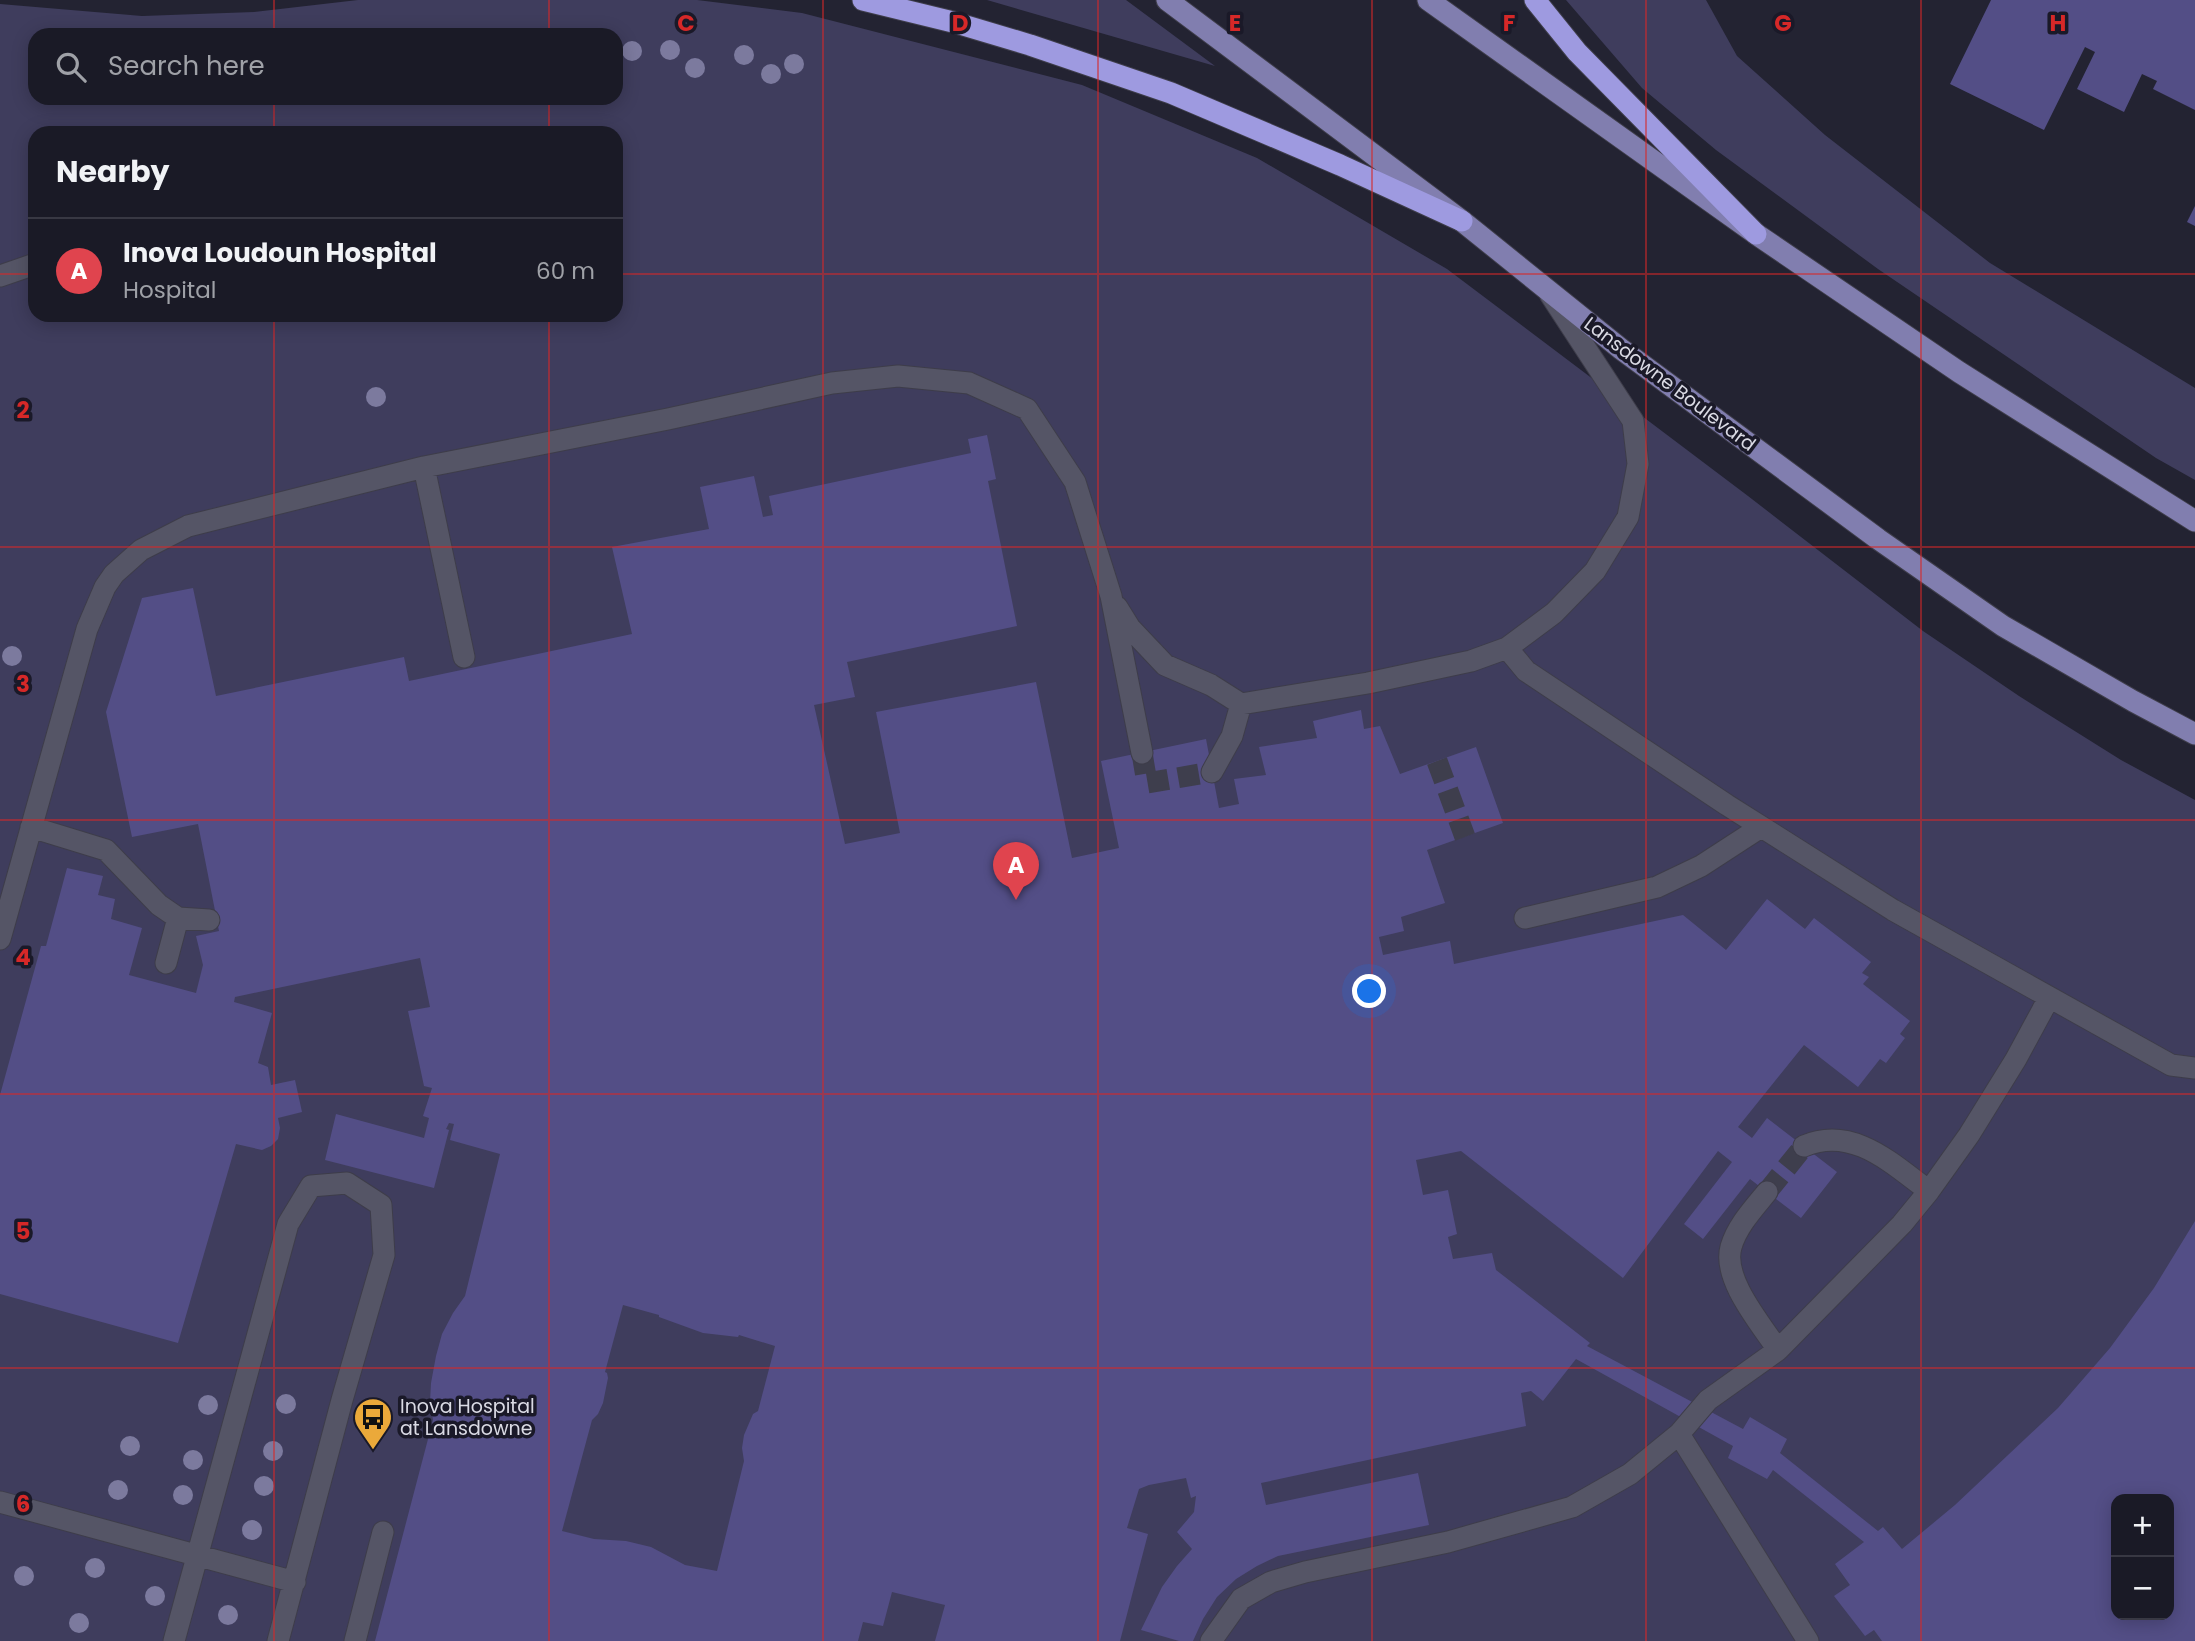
<!DOCTYPE html>
<html lang="en">
<head>
<meta charset="utf-8">
<style>
	body { margin:0; font-family:Poppins,sans-serif; background:#272732; color:#f1f3f6 }
	.controls { position:absolute; right:21px; bottom:21px; display:grid; overflow:hidden; border-radius:14px; box-shadow:0 4px 18px #0003 }
	.controls button { width:63px; height:63px; display:grid; place-items:center; padding:0; border:0; border-bottom:2px solid #383843; background:#1a1a26; color:#f1f3f6; font:35px sans-serif }
	.you { position:absolute; left:1370px; top:992px; width:24px; height:24px; margin:-18px; border:5px solid #fff; border-radius:50%; background:#1a73e8; box-shadow:0 0 0 10px #1a73e833 }
	.badge { display:grid; place-items:center; width:46px; height:46px; border-radius:50%; background:#2563eb; color:#fff; font-size:23px; font-weight:700 }
	.pin { position:absolute; translate:-50% -58px; filter:drop-shadow(0 2px 4px #0008) }
	.pin::after { content:''; position:absolute; top:37px; width:24px; height:21px; background:inherit; clip-path:polygon(0 0,100% 0,50% 100%) }
	.list { margin:0; padding:0; list-style:none }
	h2 { display:flex; justify-content:space-between; align-items:center; height:91px; margin:0; padding:0 28px; font-size:30px }
	h2 small { font-size:23px; font-weight:400; color:#9fa1a7 }
	.list li { display:grid; grid-template-columns:46px 1fr auto; gap:21px; align-items:center; box-sizing:border-box; height:105px; padding:0 28px; border-top:2px solid #383843 }
	.list b { display:block; font-size:26px; white-space:nowrap }
	.list p { margin:0; font-size:23px; white-space:nowrap; color:#9fa1a7 }
	.list em { font-size:23px; font-style:normal; color:#9fa1a7 }
	.icon { flex:none; width:38px; height:38px; fill:none; stroke:currentColor; stroke-width:2; stroke-linecap:round; stroke-linejoin:round }
	.map { position:relative; flex:none; width:2195px; height:1641px; overflow:hidden }
	.search { position:absolute; background:#1a1a26; box-shadow:0 4px 18px #0003; left:28px; top:28px; width:595px; height:77px; display:flex; align-items:center; gap:18px; box-sizing:border-box; padding:0 24px; border-radius:21px; color:#9fa1a7; font-size:26px }
	.panel { position:absolute; background:#1a1a26; box-shadow:0 4px 18px #0003; left:28px; top:126px; width:595px; height:196px; border-radius:21px }
	.map>svg:first-child { display:block }
</style>
</head>
<body>
<div class="map">
<svg width="2195" height="1641" viewBox="0 0 2195 1641">
	<rect width="100%" height="100%" fill="#232332"/>
	<path fill="#3f3d5d" fill-rule="evenodd" d="M358,0H697L802,13L1082,85L1257,158L1447,269L1748,496L1923,631L2019,696L2121,760L2195,800V1641H0V4L142,16L254,12ZM35,35H616V98H35ZM35,133H616V315H35ZM2116,1499H2169V1615H2116Z
		M987,0H1126L1215,66Z
		M1566,0H1706L1737,56L1825,135L1990,263L2195,388V480L2156,458L1878,269L1716,150L1642,88Z"/>
	<path fill="#534e86" fill-rule="evenodd" d="M1991,0H2195V110L2153,89L2157,81L2142,74L2124,112L2077,89L2095,52L2085,47L2044,130L1950,84Z
		M2195,206V226L2187,222Z
		M987,435L996,479L988,481L1017,626L847,662L855,697L814,705L845,844L900,833L876,712L1036,682L1072,858L1119,848L1101,761L1206,739L1219,808L1239,804L1234,779L1266,775L1259,747L1317,738L1313,721L1361,710L1364,729L1380,726L1400,774L1476,747L1503,823L1427,850L1445,903L1401,917L1404,931L1379,937L1383,955L1450,941L1454,964L1683,915L1726,950L1767,899L1805,929L1814,918L1871,962L1862,973L1869,977L1863,984L1910,1021L1900,1034L1905,1038L1886,1063L1880,1059L1858,1087L1804,1045L1738,1127L1752,1138L1767,1118L1837,1172L1801,1218L1750,1179L1703,1239L1684,1224L1732,1162L1718,1151L1623,1278L1461,1151L1416,1160L1423,1195L1448,1190L1457,1234L1448,1237L1453,1259L1492,1253L1496,1270L1590,1343L1587,1346L1743,1429L1750,1417L1787,1439L1780,1453L1878,1531L1883,1527L1902,1549L1955,1505L2058,1408L2110,1348L2154,1288L2195,1221V1641H1882L1874,1630L1865,1636L1834,1596L1850,1585L1835,1564L1864,1542L1773,1470L1767,1479L1728,1458L1733,1446L1576,1359L1543,1401L1531,1391L1521,1393L1526,1426L1261,1483L1266,1505L1418,1473L1429,1525L1278,1556L1257,1566L1236,1579L1217,1597L1203,1619L1193,1641H1179L1141,1630L1162,1587L1177,1566L1192,1549L1177,1532L1194,1512L1196,1496L1191,1498L1186,1478L1149,1485L1139,1489L1127,1528L1148,1534L1120,1641H935L945,1605L892,1592L883,1626L863,1622L858,1641H375L433,1420L430,1402L431,1383L436,1356L442,1334L453,1313L465,1296L500,1154L450,1140L454,1124L449,1123L446,1129L449,1130L434,1188L325,1160L336,1114L424,1138L429,1118L423,1116L432,1088L424,1086L408,1011L430,1007L420,958L235,997L234,1002L272,1013L258,1063L268,1067L271,1085L295,1080L302,1112L278,1118L280,1128L278,1139L271,1146L262,1150L236,1144L178,1343L0,1294V1095L41,946H46L67,868L103,876L98,895L115,899L111,919L142,928L129,975L196,993L203,965L196,936L219,931L198,824L132,837L106,712L142,598L193,588L216,696L404,657L409,681L632,634L612,547L709,529L700,487L754,476L763,517L773,515L769,496L971,453L968,439ZM623,1305L659,1315V1317L703,1333L738,1337L739,1335L775,1346L758,1411L753,1414L744,1435L742,1448L744,1461L717,1571L685,1565L651,1547L626,1541L594,1539L562,1531L592,1420L598,1414L603,1403L608,1378L607,1373L605,1372ZM2116,1499H2169V1615H2116Z"/>
	<g fill="none" stroke-linecap="round" stroke-linejoin="round">
		<path stroke="#3e3e4d" stroke-width="21" stroke-dasharray="21 10" stroke-linecap="butt" d="M1142,753L1147,783L1212,772
			M1437,761L1465,837
			M1767,1192L1804,1146"/>
		<defs>
			<path id="minor" d="M0,276L35,264
				M424,467L464,657
				M1117,607L1130,628L1165,665L1211,685L1241,704L1368,683L1471,661L1507,648L1554,613L1595,571L1628,517L1638,464L1633,421L1550,294
				M1507,648L1526,671L1727,805L1893,910L2171,1065L2195,1068
				M1212,772L1232,736L1241,704
				M31,827L106,850L159,905L178,918L209,920
				M1525,918L1657,887L1701,866L1761,827
				M0,939L87,629L105,587L114,574L141,550L188,526L424,467L668,419L832,383L898,376L969,383L1027,409L1075,482L1111,596L1142,753
				M166,963L178,918
				M1804,1146C1853,1125 1892,1164 1929,1191
				M1767,1192C1754,1208 1737,1226 1731,1247C1722,1279 1761,1324 1778,1350
				M1679,1434L1808,1641
				M0,1502L295,1582
				M174,1641L288,1224L311,1186L347,1183L381,1205L384,1255L342,1400L278,1641
				M355,1641L383,1532
				M1211,1641L1241,1599L1271,1582L1305,1572L1448,1542L1572,1507L1630,1474L1679,1434L1708,1400L1778,1350L1902,1224L1929,1191L1969,1135L2016,1059L2049,998"/>
			<path id="major" d="M1167,0L1462,221L1621,349L1878,539L2003,626L2133,701L2195,734
				M1428,0L1756,234L1959,372L2195,521"/>
			<path id="highway" d="M863,0L953,22L1030,45L1171,93L1340,165L1462,221
				M1535,0L1577,52L1756,234"/>
		</defs>
		<use href="#minor" stroke="#3e3d4a" stroke-width="23"/>
		<use href="#major" stroke="#3e3d4a" stroke-width="23"/>
		<use href="#highway" stroke="#3e3d4a" stroke-width="23"/>
		<use href="#minor" stroke="#556" stroke-width="21"/>
		<use href="#major" stroke="#817eaf" stroke-width="21"/>
		<use href="#highway" stroke="#9e9ae0" stroke-width="21"/>
	</g>
	<g fill="#7c7a9e">
		<circle cx="670" cy="50" r="10"/>
		<circle cx="632" cy="51" r="10"/>
		<circle cx="744" cy="55" r="10"/>
		<circle cx="794" cy="64" r="10"/>
		<circle cx="695" cy="68" r="10"/>
		<circle cx="771" cy="74" r="10"/>
		<circle cx="376" cy="397" r="10"/>
		<circle cx="12" cy="656" r="10"/>
		<circle cx="286" cy="1404" r="10"/>
		<circle cx="208" cy="1405" r="10"/>
		<circle cx="130" cy="1446" r="10"/>
		<circle cx="273" cy="1451" r="10"/>
		<circle cx="193" cy="1460" r="10"/>
		<circle cx="264" cy="1486" r="10"/>
		<circle cx="118" cy="1490" r="10"/>
		<circle cx="183" cy="1495" r="10"/>
		<circle cx="252" cy="1530" r="10"/>
		<circle cx="95" cy="1568" r="10"/>
		<circle cx="24" cy="1576" r="10"/>
		<circle cx="155" cy="1596" r="10"/>
		<circle cx="228" cy="1615" r="10"/>
		<circle cx="79" cy="1623" r="10"/>
	</g>
	<path fill="none" stroke="#d62828" stroke-width="2" stroke-opacity="0.55" d="M274,0V35M549,0V35M823,0V1641M1098,0V1641M1372,0V1641M1646,0V1641M1921,0V1641M274,98V133M549,98V133M0,274H35M616,274H2195M274,315V1641M549,315V1641M0,547H2195M0,820H2195M0,1094H2195M0,1368H2195"/>
	<defs>
		<symbol id="bus-pin" viewBox="-11 -11 22 30"><path d="M0 17L-7.5 6A9.5 9.5 0 1 1 7.5 6Z" fill="#eba93a" stroke="#1a1928"/><path d="M-5-6H5V4H4V6H2V4H-2V6H-4V4H-5ZM-3.5-4V0h7V-4ZM-3.5 1.2v1.5H-2V1.2ZM2 1.2v1.5H3.5V1.2Z" fill="#111"/></symbol>
	</defs>
	<g fill-rule="evenodd">
		<use href="#bus-pin" x="351" y="1395" width="44" height="60"/>
	</g>
	<g text-anchor="middle" dominant-baseline="central" stroke-width="7" stroke-linejoin="round" paint-order="stroke">
		<g font-size="19" fill="#dadae4" stroke="#1a1928">
			<text transform="translate(1670 384) rotate(37)">Lansdowne Boulevard</text>
		</g>
		<g font-size="19" fill="#dadae4" stroke="#1a1928" text-anchor="start">
			<text x="400" y="1406">Inova Hospital<tspan x="400" dy="22">at Lansdowne</tspan></text>
		</g>
	</g>
	<g font-size="23" text-anchor="middle" font-weight="bold" fill="#d62828" stroke="#1a1928" stroke-width="7" stroke-linejoin="round" paint-order="stroke">
		<text x="686" y="31">C</text>
		<text x="960" y="31">D</text>
		<text x="1235" y="31">E</text>
		<text x="1509" y="31">F</text>
		<text x="1783" y="31">G</text>
		<text x="2058" y="31">H</text>
		<text x="23" y="418">2</text>
		<text x="23" y="692">3</text>
		<text x="23" y="965">4</text>
		<text x="23" y="1239">5</text>
		<text x="23" y="1512">6</text>
	</g>
</svg>
<div class="controls">
<button>+</button>
<button>−</button>
</div>
<div class="you"></div>
<div class="pin badge" style="left:1016px;top:900px;background:#e0444e">A</div>
<div class="search"><svg class="icon" aria-label="search" viewBox="0 0 24 24"><circle cx="10" cy="10" r="6"/><path d="M15 15l6 6"/></svg>Search here</div>
<section class="panel">
<h2>Nearby<small></small></h2>
<ul class="list">
<li><span class="badge" style="background:#e0444e">A</span><div><b>Inova Loudoun Hospital</b><p>Hospital</p></div><em>60 m</em></li>
</ul>
</section>
</div>
</body>
</html>
